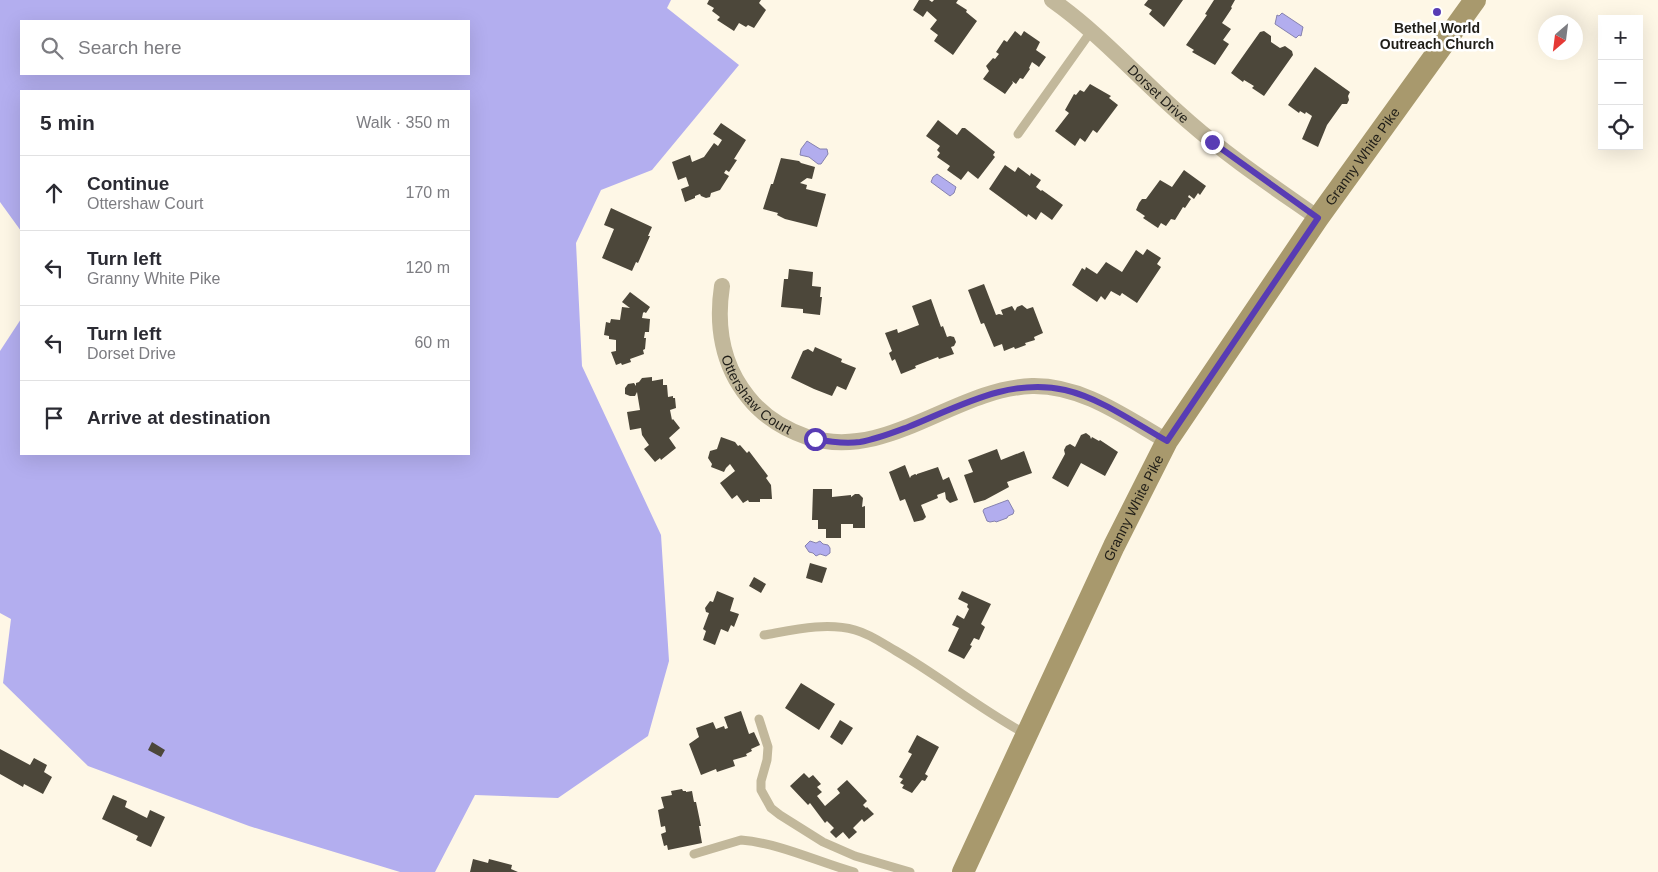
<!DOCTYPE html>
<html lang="en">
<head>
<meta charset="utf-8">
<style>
	body { margin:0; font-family:Arial,sans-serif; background:#f2f2f3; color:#2b2b33 }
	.controls { position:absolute; right:15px; top:15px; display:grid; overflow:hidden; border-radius:0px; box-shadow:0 5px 20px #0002 }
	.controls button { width:45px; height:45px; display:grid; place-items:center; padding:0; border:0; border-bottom:1px solid #e1e1e2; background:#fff; color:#2b2b33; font:25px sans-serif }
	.compass { position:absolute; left:1538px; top:15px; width:45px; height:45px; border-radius:50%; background:#fff; box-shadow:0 5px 20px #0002; rotate:208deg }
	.stop { position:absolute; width:15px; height:15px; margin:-11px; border:4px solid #583cb4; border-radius:50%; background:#fff }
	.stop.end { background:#583cb4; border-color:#fff; box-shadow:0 1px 5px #0008 }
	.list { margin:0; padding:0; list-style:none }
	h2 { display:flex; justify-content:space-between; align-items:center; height:65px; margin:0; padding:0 20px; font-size:21px }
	h2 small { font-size:16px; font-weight:400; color:#7c7c81 }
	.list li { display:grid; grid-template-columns:32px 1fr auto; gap:15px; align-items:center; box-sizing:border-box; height:75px; padding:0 20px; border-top:1px solid #e1e1e2 }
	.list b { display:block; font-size:19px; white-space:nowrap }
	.list p { margin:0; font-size:16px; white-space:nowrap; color:#7c7c81 }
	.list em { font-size:16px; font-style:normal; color:#7c7c81 }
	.icon { flex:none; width:28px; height:28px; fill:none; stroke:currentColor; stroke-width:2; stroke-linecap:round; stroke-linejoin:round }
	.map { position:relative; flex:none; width:1658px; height:872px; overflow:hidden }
	.search { position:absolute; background:#fff; box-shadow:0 5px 20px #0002; left:20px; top:20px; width:450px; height:55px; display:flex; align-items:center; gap:12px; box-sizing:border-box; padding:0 18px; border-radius:0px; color:#7c7c81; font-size:19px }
	.panel { position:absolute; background:#fff; box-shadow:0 5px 20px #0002; left:20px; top:90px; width:450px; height:365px; border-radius:0px }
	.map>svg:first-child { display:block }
</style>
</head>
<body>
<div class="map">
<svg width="1658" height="872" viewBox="0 0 1658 872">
	<rect width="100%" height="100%" fill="#fef7e6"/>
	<path fill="#b3aeef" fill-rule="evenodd" d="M0,0H671L667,8L739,65L652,170L601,190L576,243L582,366L661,535L669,661L648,736L558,798L475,795L435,872H400L249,826L88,766L3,683L11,619L0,613V351L21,319V454H469V91H21V231L0,202ZM21,21H469V74H21Z"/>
	<path fill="#b2adee" stroke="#8682ae" d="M1282,13L1303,27L1301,36L1299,35L1296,38L1275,24L1277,15L1279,16Z
		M807,141L820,149H827L828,154L821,164H818L809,157L800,155L801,149Z
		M937,174L956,187L954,193L950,196L931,182L933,177Z
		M1008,500L1014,511L1013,514L1008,516L1007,518L996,522L995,521L990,522L987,521L983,511L984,509Z
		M810,541L816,543L820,541L823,544L828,545L830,548V553L826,556L820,554L816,556L813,553L809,552L805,546Z"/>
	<path fill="#4c473a" d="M709,0H761L759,3L766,10L754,28L748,25L746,27L739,23L734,31L717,20L720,17L712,11L714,8L707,4Z
		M919,0H929L932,2L934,0H958L956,3L967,10L966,12L977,21L953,55L934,41L938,35L930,29L937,20L927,11L923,17L913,10Z
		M1148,0H1183L1164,27L1149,14L1152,10L1144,5Z
		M1214,0H1235L1231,7L1232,8L1222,23L1231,29L1223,40L1229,44L1215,65L1192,52L1194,50L1186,45L1207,15L1205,14Z
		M1015,31L1021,36L1024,31L1040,42L1036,50L1046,57L1039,67L1032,62L1029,68L1030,69L1023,79L1020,78L1016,84L1012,81L1013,83L1005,94L983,79L989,71L986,66L993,58L995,59L999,54L996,52L1004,40L1007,42Z
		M1264,31L1271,36V42L1280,48L1285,46L1292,51L1293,55L1264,96L1252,88L1254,86L1244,80L1243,82L1231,73L1260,32Z
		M1315,67L1350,92L1348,96L1349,100L1347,104H1342L1327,125L1318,147L1302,139L1312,116L1306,112L1305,114L1300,111L1299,113L1288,105Z
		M1090,84L1111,96L1109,98L1118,105L1097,133L1093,130L1085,142L1080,138L1075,146L1055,131L1069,113L1065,110L1074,94L1076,95L1080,90L1084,92Z
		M938,120L957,135L962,128H965L995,152L993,155L995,157L978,179L968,171L961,180L947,170L950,166L937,157L940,153L937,150L940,146L926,136Z
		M721,123L746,140L734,159L737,160L729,172L726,170L724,173L729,176L720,190L711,193L710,197L706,198L701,196L700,194L695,196V198L685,202L681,189L689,186L686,177L678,180L672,162L690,155L692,162L704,157L714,143L718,146L722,140L713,134Z
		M781,158L799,161L801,163L815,167L812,179L807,178L800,183L807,185L806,189L826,194L817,227L785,219L777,215L778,213L763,209L771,184H773Z
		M1005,165L1015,172L1018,167L1030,176L1031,173L1041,180L1036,187L1041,191L1042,190L1063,205L1052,220L1041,212L1036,220L1028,214L1027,217L989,189Z
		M1184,170L1206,186L1200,195L1198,193L1194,199L1189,195L1188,197L1191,199L1185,208L1183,207L1175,220L1171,219L1166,226L1161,223L1158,228L1143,218L1145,216L1136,210L1139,203L1142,199H1146L1160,180L1172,187Z
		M611,208L652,227L648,236H650L638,263L636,262L632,271L602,258L614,229L604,225Z
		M1147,249L1161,258L1157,264L1161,267L1137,303L1122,293L1120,296L1111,291L1105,300L1101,296L1097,302L1072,285L1082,268L1085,270L1086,267L1097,274L1106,262L1122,272L1136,250L1143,255Z
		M789,269L813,272L812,286L821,287L820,297H822L820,315L803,313V309L781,307L784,279H788Z
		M984,284L996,315L999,314L1003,315L1001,310L1012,306L1015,311L1017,307L1022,305L1027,309L1033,307L1043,333L1034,337L1035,340L1025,343L1026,345L1015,349L1014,347L1004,351L1002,344L994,347L984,323L981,324L968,290Z
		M630,292L650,307L646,313L644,312L643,313L642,318L650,319L649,332H645L644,338H646L645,349L643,350L644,354L630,359L631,362L622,365L621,363L616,365L611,352L616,351V340L609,339V336L604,335L606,322L610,323L611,319L620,320L622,307L630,308L622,302Z
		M931,299L941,327L943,326L947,337L950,336L954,337L956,342L954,346L951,347L954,354L939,359L938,357L915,366L916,368L901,374L895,359L892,361L889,353L892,351L885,333L897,329L898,333L919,325L912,306Z
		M815,347L842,359L841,362L856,368L846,390L837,386L832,396L814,389L791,378L803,351L808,349L813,352Z
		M652,377V381L663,379V385H667L668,397L673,396V398H675L676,408L670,410L672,420L673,419L680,428L669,438L676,448L661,460L660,458L655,462L644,449L649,445L642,435L641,428L630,430L627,412L640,410L637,392L635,396H630L625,394V388L628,384L634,383L636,386V383L639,382L642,378Z
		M1086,433L1090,436L1091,439L1092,437L1099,441L1100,440L1118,452L1105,476L1081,463L1068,487L1052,478L1065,454L1064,450L1066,446L1070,444L1075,447L1081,435Z
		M721,437L735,442L738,446L740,445L747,453L749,451L768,476L766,478L771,485L772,499H760V502H749L748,500L743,503L737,495L732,499L720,483L735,471L730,464L726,468L724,472L711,467L712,464L708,458L710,451L717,449Z
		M997,449L1001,460L1024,451L1032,473L1007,482L1009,487L985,500L974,503L964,475L973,472L968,460Z
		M905,465L910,478L911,476L915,474L917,475V474L938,467L943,480L949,477L958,500L950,503L946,499L945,492L937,495L938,498L921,505L926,517L923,520L914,522L905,499L900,501L889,472Z
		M813,489H832V497L851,495V497L855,494H859L863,498L862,507L865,506V528H853V524H841V538H826V529H818V520H812Z
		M810,563L827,568L822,583L806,578Z
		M754,577L766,584L761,593L749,586Z
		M717,591L734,598L730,611L739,614L734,627L731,625L728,632L721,629L715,645L703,640L706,631L703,629L709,613L706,612L705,608L710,601L713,602Z
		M962,591L991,604L981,624L985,627L979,640L974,638L970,645L972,646L964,659L948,651L959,628L952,625L957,615L964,619L969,609L967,607L968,604L958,599Z
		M801,683L835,704L819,730L785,708Z
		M741,711L749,734L754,732L760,745L751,749L752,751L746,754L747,756L733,760L735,766L717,772L716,769L701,775L689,744L699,737L696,728L713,722L716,729L724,726L725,729L728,728L724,717Z
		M840,720L853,728L842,745L830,737Z
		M917,735L939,747L925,774L928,776L925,781L922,780L912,793L902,788L904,785L900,783L903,779L899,777L912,754L908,752Z
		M152,742L165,750L161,757L148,750Z
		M0,749L30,765L34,758L47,765L44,772L52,777L43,794L24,784L23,787L0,774Z
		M804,773L809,778L813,775L821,784L817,787L822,792L817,796L825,806L840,793L837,789L847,780L867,801L863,805L866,808L867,807L874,814L864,822L862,819L853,828L857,832L849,839L843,832L836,838L830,832L834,828L827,821L825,823L810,803L808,805L790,786Z
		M682,789L683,791H686V792L692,791L694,802H696L701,826H699L702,843L668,850L667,845L664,846L661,834L666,832L665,826L661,827L658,810L664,808L661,797L672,795L671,791Z
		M113,795L127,801L125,807L147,818L150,810L165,817L151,847L136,840L138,836L102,819Z
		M473,859L488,863L489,859L512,865L511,869L518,872H470Z"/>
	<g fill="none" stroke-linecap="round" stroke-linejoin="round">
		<path stroke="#c2b89b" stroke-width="9" d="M1018,134L1092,30
			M764,635C793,630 826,622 855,630C870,634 884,644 896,651C941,677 981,710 1026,734
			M759,719L768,747L767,760L761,781V790L771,808L780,815L823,842L855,856L910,872
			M694,854L741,840C779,843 818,862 854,872"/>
		<g stroke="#c2b89b" stroke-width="16">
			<path id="s1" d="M1052,0C1103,36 1142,82 1189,122C1229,157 1274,187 1318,218"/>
			<path id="s2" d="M722,286C716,325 722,365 748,397C763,416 784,429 807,437C888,462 953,389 1032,386C1082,385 1125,417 1167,441"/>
		</g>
		<path stroke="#a8996d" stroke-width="22" id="s3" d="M963,872L1114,546L1167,441L1318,218L1475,0"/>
	</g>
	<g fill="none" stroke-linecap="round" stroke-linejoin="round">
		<path stroke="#583cb4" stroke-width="6" d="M815,439C830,442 845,444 860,442C877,439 892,433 908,427C958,407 1010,377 1065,390C1100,398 1135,423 1167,441L1318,218L1212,142"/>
	</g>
	<circle fill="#583cb4" stroke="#fff" stroke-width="2" cx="1437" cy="12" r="5"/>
	<g text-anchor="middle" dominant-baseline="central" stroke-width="5" stroke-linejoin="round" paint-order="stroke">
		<g font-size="14" font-weight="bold" fill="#201e18" stroke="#fff">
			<text x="1437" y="28">Bethel World<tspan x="1437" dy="16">Outreach Church</tspan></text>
		</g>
		<g font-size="14" fill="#201e18" stroke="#fff">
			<text stroke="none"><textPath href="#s1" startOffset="142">Dorset Drive</textPath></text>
			<text stroke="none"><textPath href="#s3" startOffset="822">Granny White Pike</textPath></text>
			<text stroke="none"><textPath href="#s2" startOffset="121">Ottershaw Court</textPath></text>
			<text stroke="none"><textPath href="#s3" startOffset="402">Granny White Pike</textPath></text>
		</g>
	</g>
</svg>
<div class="controls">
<button>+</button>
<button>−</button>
<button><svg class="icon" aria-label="locate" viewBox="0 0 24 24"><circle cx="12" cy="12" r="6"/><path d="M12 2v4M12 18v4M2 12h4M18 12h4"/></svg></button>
</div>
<svg class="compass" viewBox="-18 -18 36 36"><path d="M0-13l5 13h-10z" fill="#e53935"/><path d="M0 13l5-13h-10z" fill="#7c7c81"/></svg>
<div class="stop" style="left:815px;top:439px"></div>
<div class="stop end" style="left:1212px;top:142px"></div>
<div class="search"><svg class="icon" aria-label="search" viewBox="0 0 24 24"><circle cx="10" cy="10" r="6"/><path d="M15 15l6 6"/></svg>Search here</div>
<section class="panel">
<h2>5 min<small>Walk · 350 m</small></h2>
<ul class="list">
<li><svg class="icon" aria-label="ahead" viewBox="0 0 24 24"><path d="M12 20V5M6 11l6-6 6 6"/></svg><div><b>Continue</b><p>Ottershaw Court</p></div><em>170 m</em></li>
<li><svg class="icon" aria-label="left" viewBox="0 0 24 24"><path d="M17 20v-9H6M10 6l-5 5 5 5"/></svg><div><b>Turn left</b><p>Granny White Pike</p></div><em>120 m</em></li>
<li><svg class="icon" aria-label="left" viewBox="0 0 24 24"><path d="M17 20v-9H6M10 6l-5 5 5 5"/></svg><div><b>Turn left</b><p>Dorset Drive</p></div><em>60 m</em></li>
<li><svg class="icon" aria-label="arrive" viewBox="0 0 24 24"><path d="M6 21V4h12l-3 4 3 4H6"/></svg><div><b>Arrive at destination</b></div></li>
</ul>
</section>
</div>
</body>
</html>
